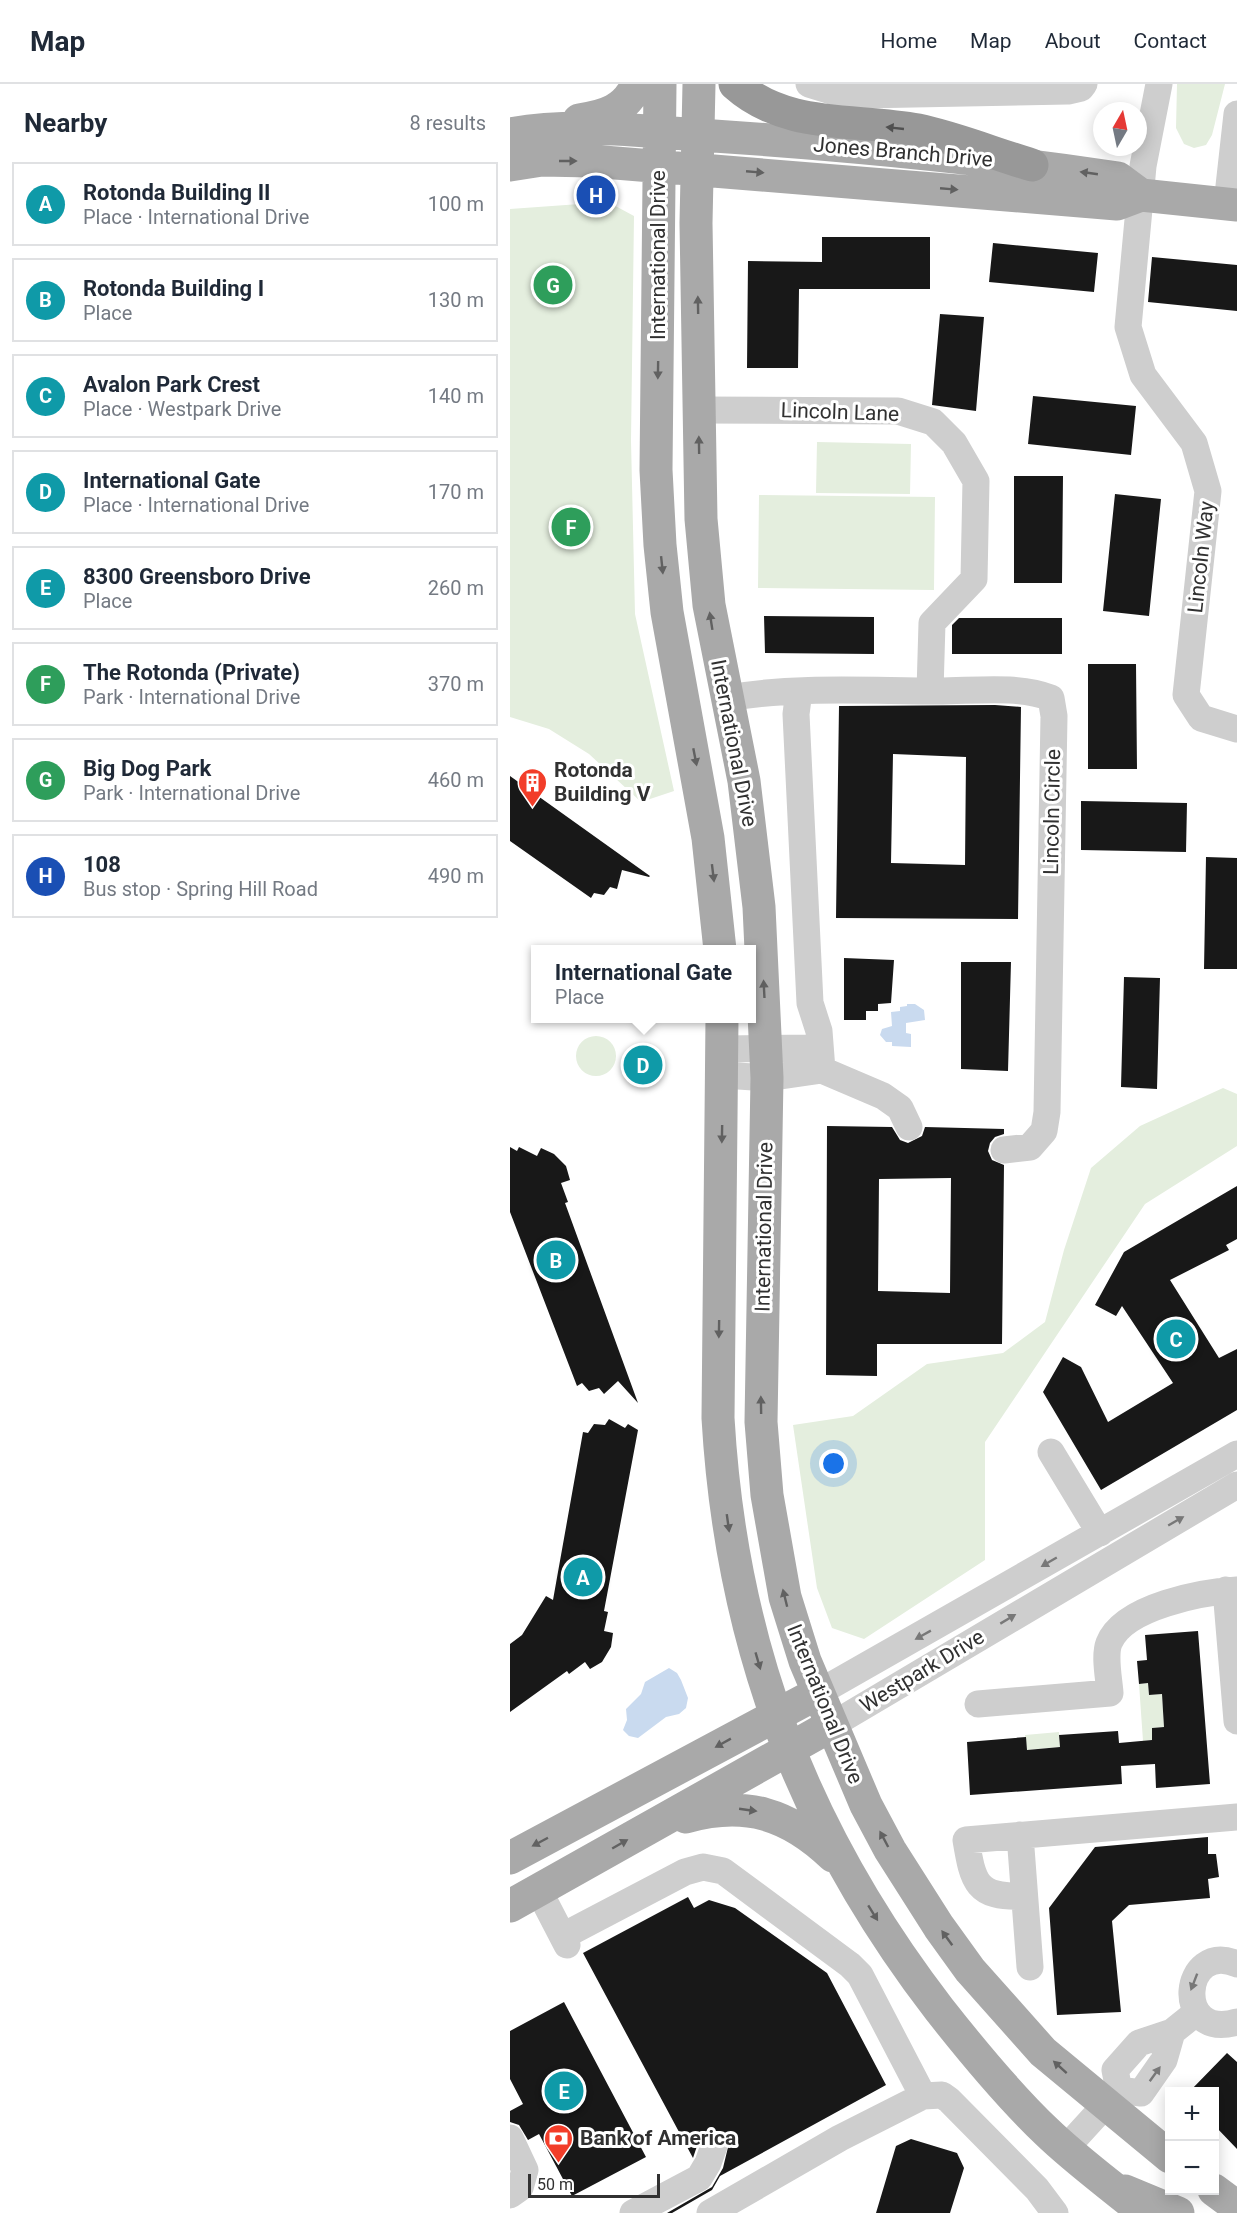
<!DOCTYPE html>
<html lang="en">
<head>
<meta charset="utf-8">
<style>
	body { margin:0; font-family:Roboto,sans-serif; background:#f6f6f7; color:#1f2937 }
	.controls { position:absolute; right:18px; bottom:18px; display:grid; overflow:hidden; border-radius:0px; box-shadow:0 3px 15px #0003 }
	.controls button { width:54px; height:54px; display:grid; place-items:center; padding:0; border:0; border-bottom:2px solid #e0e1e3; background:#fff; color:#1f2937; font:30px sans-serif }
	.compass { position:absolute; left:583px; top:18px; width:54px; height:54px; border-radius:50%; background:#fff; box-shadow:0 3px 15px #0003; rotate:9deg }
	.scale { position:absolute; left:18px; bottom:15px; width:132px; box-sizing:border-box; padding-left:6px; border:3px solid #313131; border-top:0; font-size:16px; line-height:21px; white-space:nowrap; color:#313131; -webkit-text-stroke:4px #fff; paint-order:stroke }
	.you { position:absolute; left:324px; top:1380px; width:21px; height:21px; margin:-15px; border:4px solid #fff; border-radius:50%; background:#1a73e8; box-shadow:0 0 0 9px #1a73e833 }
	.badge { display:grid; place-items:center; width:39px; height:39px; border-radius:50%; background:#2563eb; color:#fff; font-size:20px; font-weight:700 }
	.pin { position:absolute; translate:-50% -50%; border:3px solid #fff; box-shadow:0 2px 6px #0006 }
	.popup { position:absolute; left:21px; top:861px; width:225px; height:78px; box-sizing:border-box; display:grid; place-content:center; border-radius:0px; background:#fff; filter:drop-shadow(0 2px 4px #0005); font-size:20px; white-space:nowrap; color:#747a83 }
	.popup b { font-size:22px; color:#1f2937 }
	.popup::after { content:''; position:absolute; left:50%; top:100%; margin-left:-12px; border:12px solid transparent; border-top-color:#fff }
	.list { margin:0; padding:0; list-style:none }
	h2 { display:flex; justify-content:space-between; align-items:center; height:78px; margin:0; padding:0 24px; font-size:26px }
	h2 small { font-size:20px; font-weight:400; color:#747a83 }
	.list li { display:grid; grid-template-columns:39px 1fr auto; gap:18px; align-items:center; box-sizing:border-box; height:84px; margin:0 12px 12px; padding:0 12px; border:2px solid #e0e1e3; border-radius:0px }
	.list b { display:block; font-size:22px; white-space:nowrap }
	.list p { margin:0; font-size:20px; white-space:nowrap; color:#747a83 }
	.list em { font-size:20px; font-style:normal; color:#747a83 }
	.map { position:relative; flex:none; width:727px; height:2129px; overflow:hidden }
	header { display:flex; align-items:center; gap:36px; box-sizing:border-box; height:84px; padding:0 30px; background:#fff; border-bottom:2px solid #e0e1e3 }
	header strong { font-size:28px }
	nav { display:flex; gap:33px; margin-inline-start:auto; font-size:21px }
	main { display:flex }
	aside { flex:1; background:#fff }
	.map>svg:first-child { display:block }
</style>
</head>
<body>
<header>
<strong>Map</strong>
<nav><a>Home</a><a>Map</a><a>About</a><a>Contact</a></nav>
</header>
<main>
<aside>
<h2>Nearby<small>8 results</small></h2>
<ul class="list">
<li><span class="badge" style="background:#0f9aa8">A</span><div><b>Rotonda Building II</b><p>Place · International Drive</p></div><em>100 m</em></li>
<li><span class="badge" style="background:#0f9aa8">B</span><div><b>Rotonda Building I</b><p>Place</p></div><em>130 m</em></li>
<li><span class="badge" style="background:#0f9aa8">C</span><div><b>Avalon Park Crest</b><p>Place · Westpark Drive</p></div><em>140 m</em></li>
<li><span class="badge" style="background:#0f9aa8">D</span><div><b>International Gate</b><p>Place · International Drive</p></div><em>170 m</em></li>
<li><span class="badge" style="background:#0f9aa8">E</span><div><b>8300 Greensboro Drive</b><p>Place</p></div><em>260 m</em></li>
<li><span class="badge" style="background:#2e9e5b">F</span><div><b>The Rotonda (Private)</b><p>Park · International Drive</p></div><em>370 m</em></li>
<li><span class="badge" style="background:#2e9e5b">G</span><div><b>Big Dog Park</b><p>Park · International Drive</p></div><em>460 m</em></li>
<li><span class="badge" style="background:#1a4fb4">H</span><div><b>108</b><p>Bus stop · Spring Hill Road</p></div><em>490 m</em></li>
</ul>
</aside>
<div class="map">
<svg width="727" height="2129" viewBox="0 0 727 2129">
	<rect width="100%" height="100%" fill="#fff"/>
	<path fill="#e4eede" d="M667,0H715L702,51L696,61L684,64L674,60L666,44Z
		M98,118L124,132L121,357L125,530L164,707L131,718L79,670L39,645L0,633V125Z
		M307,358L401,360L400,410L306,409Z
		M249,411L425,413L424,506L248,504Z
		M66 972a20 20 0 1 1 40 0a20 20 0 1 1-40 0Z
		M713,1004L727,1010V1062L635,1120L475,1358V1476L354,1555L322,1544L307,1504L283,1341L343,1332L417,1280L493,1269L535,1238L554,1166L581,1084L630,1042Z
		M638,1599L639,1611L652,1610L654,1643L642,1644V1656L633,1657L629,1600Z
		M549,1648L550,1663L517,1666L515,1651Z"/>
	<path fill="#c9daef" d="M397,920H405L414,926L415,936L396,939V949L401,950V963L382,962V958H376L370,951L372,945L382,942L381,928L390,927V923L397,922Z
		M159,1584L167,1589L171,1596L178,1614L176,1624L169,1630L156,1633L128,1654L119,1652L113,1646L117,1636L116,1625L131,1610L135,1598Z"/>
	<path fill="#181818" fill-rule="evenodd" d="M312,153H420V205H289L288,284H237L238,177L312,178Z
		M483,159L588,169L584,208L479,198Z
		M642,173L727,181V227L638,218Z
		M430,230L474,233L466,327L422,321Z
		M523,312L626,322L621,371L518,360Z
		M504,392H553L552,499H504Z
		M605,410L651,415L639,532L593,527Z
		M254,532L364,533V570L255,569Z
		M449,534H552V570H442V541Z
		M578,580H626L627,685H578Z
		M485,621L511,623L508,835L326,834L329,622ZM383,670L456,673L455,781L381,779Z
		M0,692L140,792L139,793L112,786L107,805L100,803L94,811L84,809L81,814L0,757Z
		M571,717L677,719L676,768L571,766Z
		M696,773L727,774V885H694Z
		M334,874L384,876L381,919L368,920V927H356V936H334Z
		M451,878H501L498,987L451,985Z
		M614,893L650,894L647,1005L611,1003Z
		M317,1042L382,1043L390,1056L398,1059L412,1052L415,1043L494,1045V1050L485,1053L480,1059L478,1067L482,1076L494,1081L492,1260H367V1292L316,1291ZM441,1094L440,1209L368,1207L369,1095Z
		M0,1063L7,1067L9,1063L27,1072L31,1064L44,1070L56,1082L60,1096L51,1099L58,1118L55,1119L128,1319L108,1297L94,1310L89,1304L79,1307L72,1299L67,1302L0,1128Z
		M727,1102V1155L716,1161L719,1166L660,1196L709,1274L727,1265V1326L591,1406L533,1308L553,1273L571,1283L598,1338L663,1299L612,1222L606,1232L585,1221L614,1168Z
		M99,1335L115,1344L118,1340L128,1346L94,1527L98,1528L94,1547L103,1549L101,1563L92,1578L80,1585L75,1578L59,1590L57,1587L0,1628V1560L12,1551L36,1512L43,1516L73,1348L78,1349L84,1340L95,1341Z
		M688,1547L700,1700L646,1704L645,1680L611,1682L612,1700L460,1711L457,1658L516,1653L517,1666L550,1663L549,1651L608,1647L609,1659L642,1656V1644L654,1643L653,1627L652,1610L639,1611L638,1599L629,1600L627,1577L637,1576L635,1551Z
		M698,1753V1770H706L709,1793L698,1795L700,1814L619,1821L602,1837L611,1928L547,1931L539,1824L585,1763Z
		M178,1813L184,1824L199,1816L225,1824L317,1889L376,2001L210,2092L202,2106L162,2129H157L202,2103L213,2084L219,2059L210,2047H201L189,2056L183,2074L73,1869Z
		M54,1918L136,2073L62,2112L29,2050L18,2056L9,2041L0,2038V2027L13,2020L0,1995V1947Z
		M717,1969L727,1978V2065L705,2042V2007H680Z
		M401,2055L447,2069L454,2084L440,2129H366L386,2062Z"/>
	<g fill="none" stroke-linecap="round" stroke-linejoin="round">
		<path stroke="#cecece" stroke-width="27" d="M299,0L325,8L352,11L558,7L571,4L574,0
			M649,0L633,82L618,243L633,291L684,359L698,407L676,611L691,634L727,645
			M717,120L727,30
			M188,326L388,327L423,338L444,359L466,397L464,495L422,539L420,607
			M289,607L286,630L300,919L309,947L312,986
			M218,614C287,602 358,607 428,607C465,607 507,601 541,614L544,632L537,1028L534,1047L520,1063L494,1066
			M213,965L310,964
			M213,991L257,994L312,986L373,1012L390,1024L399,1043
			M541,1368L590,1449
			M716,1506L727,1637
			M308,1609L727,1370
			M468,1620L600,1609C599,1595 594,1572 599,1559C614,1522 693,1508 727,1506
			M322,1641L727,1401
			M510,1751L520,1883
			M29,1807L57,1861
			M513,1812C466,1814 463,1798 456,1756L727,1733
			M53,1852L175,1788L193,1783L213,1787L340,1881L350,1891L413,2012
			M727,1880C672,1856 662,1957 727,1938
			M609,2006L605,1986L629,1959L662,1948L687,1928
			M609,2006L631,2009L654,1976L662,1948
			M0,2054L15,2086L10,2104L0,2111
			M556,2064L609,2006
			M123,2129L189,2094L198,2079L204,2062
			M200,2129L330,2054L413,2012L432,2011L439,2016L527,2105L545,2129"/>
		<path stroke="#a9a9a9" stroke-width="33" d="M150,0L146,386L150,461L157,528L198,754L210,866
			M189,0L186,139L191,435L199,521L234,697L249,823L257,994L251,1338L257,1411L275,1513L295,1577L356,1721L380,1766L429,1843L460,1886L533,1968L660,2073
			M69,36C95,32 116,26 127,0
			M0,50C66,38 138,48 204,52C339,61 474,74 608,94L631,111
			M0,81L32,76L81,77L607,120L631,111L727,121
			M212,934L208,1334C221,1559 292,1747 429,1925C462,1967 498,2011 537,2048C567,2077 602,2102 634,2129
			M176,1733C235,1716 279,1730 323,1772
			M0,1774L308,1609
			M0,1822L322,1641
			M704,2106L727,2123
			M615,2107L668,2129"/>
		<path stroke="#989898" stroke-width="33" d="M225,0C276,46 345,34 408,46C446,54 485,70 522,81"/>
	</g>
	<defs><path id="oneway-solid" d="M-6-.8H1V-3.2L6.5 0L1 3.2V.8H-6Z" transform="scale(1.5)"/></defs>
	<use fill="#505050" href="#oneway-solid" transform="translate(385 44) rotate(-174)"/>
	<g fill="#616161">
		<use href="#oneway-solid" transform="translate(58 77)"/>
		<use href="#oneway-solid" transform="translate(245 88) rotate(5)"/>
		<use href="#oneway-solid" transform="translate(579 89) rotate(-172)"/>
		<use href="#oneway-solid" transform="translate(439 105) rotate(5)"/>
		<use href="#oneway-solid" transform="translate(188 221) rotate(-91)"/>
		<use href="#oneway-solid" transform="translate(148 286) rotate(91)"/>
		<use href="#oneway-solid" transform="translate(189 361) rotate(-91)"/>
		<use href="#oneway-solid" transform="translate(152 481) rotate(84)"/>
		<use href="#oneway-solid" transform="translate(201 537) rotate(-99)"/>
		<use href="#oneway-solid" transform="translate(185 673) rotate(79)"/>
		<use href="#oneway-solid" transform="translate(203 789) rotate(83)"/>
		<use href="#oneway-solid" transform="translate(254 905) rotate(-93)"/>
		<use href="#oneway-solid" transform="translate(212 1050) rotate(91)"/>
		<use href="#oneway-solid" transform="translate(209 1245) rotate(91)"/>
		<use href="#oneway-solid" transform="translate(251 1321) rotate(-91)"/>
		<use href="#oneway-solid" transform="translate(218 1439) rotate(82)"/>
		<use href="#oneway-solid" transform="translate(275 1514) rotate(-104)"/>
		<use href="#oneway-solid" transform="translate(248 1577) rotate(74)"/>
		<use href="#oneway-solid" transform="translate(213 1659) rotate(151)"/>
		<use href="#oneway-solid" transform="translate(238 1726) rotate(8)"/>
		<use href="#oneway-solid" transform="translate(374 1755) rotate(-118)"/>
		<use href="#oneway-solid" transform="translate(30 1758) rotate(152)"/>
		<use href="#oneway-solid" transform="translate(110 1760) rotate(-30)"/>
		<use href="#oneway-solid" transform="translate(363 1829) rotate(58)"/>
		<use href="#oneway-solid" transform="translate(437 1854) rotate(-126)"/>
		<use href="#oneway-solid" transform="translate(550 1983) rotate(-138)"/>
	</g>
	<g fill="#787878">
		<use href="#oneway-solid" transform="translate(666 1437) rotate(-30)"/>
		<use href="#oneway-solid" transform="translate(539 1478) rotate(150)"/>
		<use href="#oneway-solid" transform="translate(498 1535) rotate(-31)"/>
		<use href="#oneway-solid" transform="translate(413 1551) rotate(151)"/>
		<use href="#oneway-solid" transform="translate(684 1898) rotate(111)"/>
		<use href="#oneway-solid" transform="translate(645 1990) rotate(-54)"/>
	</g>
	<defs>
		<symbol id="building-pin" viewBox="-11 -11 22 30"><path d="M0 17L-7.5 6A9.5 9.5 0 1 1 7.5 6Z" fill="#f23d29" stroke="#fff"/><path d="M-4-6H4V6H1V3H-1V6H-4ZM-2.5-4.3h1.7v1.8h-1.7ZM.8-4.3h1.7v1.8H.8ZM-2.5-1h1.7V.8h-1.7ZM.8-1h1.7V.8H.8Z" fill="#fff"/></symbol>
		<symbol id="bank-pin" viewBox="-11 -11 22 30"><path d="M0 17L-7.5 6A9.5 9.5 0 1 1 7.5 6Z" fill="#f23d29" stroke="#fff"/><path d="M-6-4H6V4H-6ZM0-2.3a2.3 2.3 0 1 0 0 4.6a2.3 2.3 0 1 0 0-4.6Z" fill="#fff"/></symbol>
	</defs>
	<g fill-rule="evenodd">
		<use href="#building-pin" x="6" y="682" width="33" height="45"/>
		<use href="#bank-pin" x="32" y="2038" width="33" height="45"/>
	</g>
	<g text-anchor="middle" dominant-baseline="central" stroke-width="6" stroke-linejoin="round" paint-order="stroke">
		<g font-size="21" fill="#313131" stroke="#fff">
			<text transform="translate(393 68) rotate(5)">Jones Branch Drive</text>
			<text transform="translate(148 171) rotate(-90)">International Drive</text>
			<text transform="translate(330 328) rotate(2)">Lincoln Lane</text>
			<text transform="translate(691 473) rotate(-84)">Lincoln Way</text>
			<text transform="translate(224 659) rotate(79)">International Drive</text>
			<text transform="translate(542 728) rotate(-89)">Lincoln Circle</text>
			<text transform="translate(254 1143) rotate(-89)">International Drive</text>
			<text transform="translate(412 1587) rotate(-31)">Westpark Drive</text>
			<text transform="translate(315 1620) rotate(68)">International Drive</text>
		</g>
		<g font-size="21" font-weight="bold" fill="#313131" stroke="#fff" text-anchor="start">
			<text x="44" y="686">Rotonda<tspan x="44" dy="24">Building V</tspan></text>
			<text x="70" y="2054">Bank of America</text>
		</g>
	</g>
</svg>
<div class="controls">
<button>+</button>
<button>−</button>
</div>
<svg class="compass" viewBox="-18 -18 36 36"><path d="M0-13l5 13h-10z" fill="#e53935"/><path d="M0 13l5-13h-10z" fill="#747a83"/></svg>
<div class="scale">50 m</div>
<div class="you"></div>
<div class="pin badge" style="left:73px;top:1493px;background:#0f9aa8">A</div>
<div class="pin badge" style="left:46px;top:1176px;background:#0f9aa8">B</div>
<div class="pin badge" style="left:666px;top:1255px;background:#0f9aa8">C</div>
<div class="pin badge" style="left:133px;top:981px;background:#0f9aa8">D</div>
<div class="popup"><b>International Gate</b>Place</div>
<div class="pin badge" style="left:54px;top:2007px;background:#0f9aa8">E</div>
<div class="pin badge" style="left:61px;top:443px;background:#2e9e5b">F</div>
<div class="pin badge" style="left:43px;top:201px;background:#2e9e5b">G</div>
<div class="pin badge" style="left:86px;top:111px;background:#1a4fb4">H</div>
</div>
</main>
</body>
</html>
